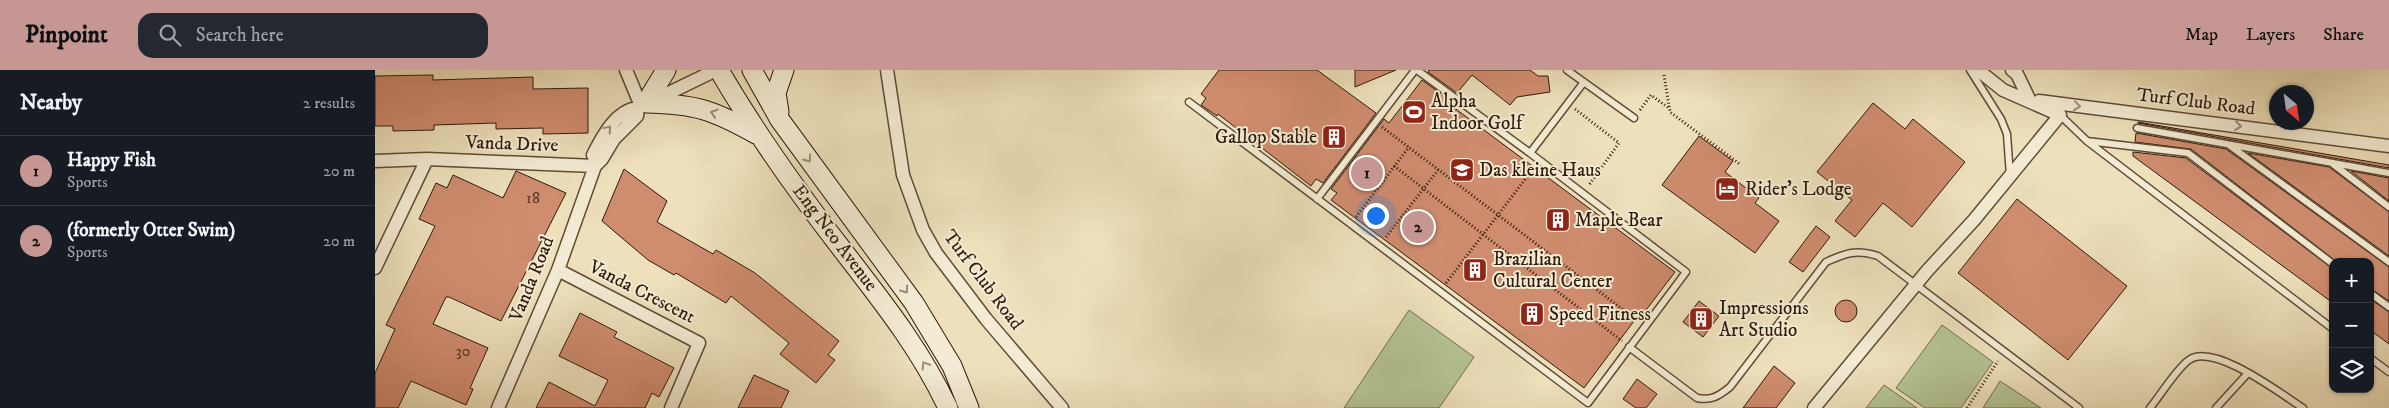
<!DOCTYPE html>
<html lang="en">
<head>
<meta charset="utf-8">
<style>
	body { margin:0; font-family:"IM FELL DW Pica",serif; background:#242831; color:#f1f3f6 }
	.controls { position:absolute; right:15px; bottom:15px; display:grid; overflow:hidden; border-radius:10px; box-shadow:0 1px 4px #0004 }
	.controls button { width:45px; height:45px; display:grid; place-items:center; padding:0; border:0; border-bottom:1px solid #363941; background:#171b24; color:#f1f3f6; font:25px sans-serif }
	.compass { position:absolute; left:1894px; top:15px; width:45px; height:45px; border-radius:50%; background:#171b24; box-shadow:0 1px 4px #0004; rotate:151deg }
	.you { position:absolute; left:1000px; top:145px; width:18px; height:18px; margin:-12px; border:4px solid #fff; border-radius:50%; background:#1a73e8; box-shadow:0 0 0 8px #1a73e833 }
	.badge { display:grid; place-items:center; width:32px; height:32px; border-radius:50%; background:#c59692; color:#111; font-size:16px; font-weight:700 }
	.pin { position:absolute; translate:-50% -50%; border:2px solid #fff; box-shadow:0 1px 5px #0006 }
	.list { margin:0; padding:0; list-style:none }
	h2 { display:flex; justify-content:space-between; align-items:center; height:65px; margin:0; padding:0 20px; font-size:21px }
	h2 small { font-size:16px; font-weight:400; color:#9ea1a6 }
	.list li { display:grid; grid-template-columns:32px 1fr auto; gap:15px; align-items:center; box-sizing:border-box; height:70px; padding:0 20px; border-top:1px solid #363941 }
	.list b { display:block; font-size:19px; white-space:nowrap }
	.list p { margin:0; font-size:16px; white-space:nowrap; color:#9ea1a6 }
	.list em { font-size:16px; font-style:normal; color:#9ea1a6 }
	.icon { flex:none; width:28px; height:28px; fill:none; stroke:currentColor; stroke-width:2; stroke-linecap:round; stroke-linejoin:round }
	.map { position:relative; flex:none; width:2014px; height:338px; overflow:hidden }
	header { display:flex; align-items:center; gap:30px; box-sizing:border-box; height:70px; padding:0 25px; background:#c59692; color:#111 }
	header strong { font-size:24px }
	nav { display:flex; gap:28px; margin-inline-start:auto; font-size:18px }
	.search { width:350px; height:45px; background:#242831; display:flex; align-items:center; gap:12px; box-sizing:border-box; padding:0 18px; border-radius:15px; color:#9ea1a6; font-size:19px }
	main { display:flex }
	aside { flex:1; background:#171b24 }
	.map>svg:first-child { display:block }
</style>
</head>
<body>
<header>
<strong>Pinpoint</strong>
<div class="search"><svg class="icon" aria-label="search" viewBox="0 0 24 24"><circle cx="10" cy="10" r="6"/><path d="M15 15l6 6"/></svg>Search here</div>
<nav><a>Map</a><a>Layers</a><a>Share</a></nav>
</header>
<main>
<aside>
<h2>Nearby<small>2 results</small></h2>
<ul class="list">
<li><span class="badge">1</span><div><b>Happy Fish</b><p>Sports</p></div><em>20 m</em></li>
<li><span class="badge">2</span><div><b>(formerly Otter Swim)</b><p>Sports</p></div><em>20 m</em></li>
</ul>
</aside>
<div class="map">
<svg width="2014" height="338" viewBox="0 0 2014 338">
	<rect width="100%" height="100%" fill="#ede0bb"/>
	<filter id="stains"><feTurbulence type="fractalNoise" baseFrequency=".004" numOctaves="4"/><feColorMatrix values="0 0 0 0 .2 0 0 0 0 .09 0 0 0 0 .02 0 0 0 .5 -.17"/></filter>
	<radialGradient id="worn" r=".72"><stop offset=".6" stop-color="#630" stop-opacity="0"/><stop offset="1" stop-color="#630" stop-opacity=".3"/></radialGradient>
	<path fill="#b4c393" stroke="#726e4e" d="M1034,240L1099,287L1064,338H969Z
		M1567,255L1618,292L1586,338H1550L1521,318Z
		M1625,311L1666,338H1608Z
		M1509,315L1542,338H1491Z"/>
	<path fill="#cf8c6f" stroke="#2f1a0a" d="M844,0H942L1001,43L948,113L941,109L936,116L843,44L842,46L826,35L831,28L826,24Z
		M980,0H1021L980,17Z
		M1054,0H1155L1163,6H1173L1175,22L1142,27L1135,35L1097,5L1082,23L1053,2Z
		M58,5V10L158,7V19L213,18V63L168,64V58L121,59V53L59,55V60L18,61V56H0V6Z
		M1047,10L1076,31L1074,34L1300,202L1265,248L1262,247L1209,318L956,130L962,123L956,119L1009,49L1014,53Z
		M1498,33L1530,59L1538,49L1590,92L1537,157L1508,133L1480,167L1460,151L1477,130L1442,102Z
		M1763,52L2014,95V98L1763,53Z
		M1761,63L1851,79L2014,197V231L1995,218V192H1962L1816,79L1760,72Z
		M1324,66L1358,91L1350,102L1384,128L1380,133L1404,151L1380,183L1287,115Z
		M1758,82L1811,88L1958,199V233L1758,86Z
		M1873,83L1954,97L2014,142V186Z
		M249,99L292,131L282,152L338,184L341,180L380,203L464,271L453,285L460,290L441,313L405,284L414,273L356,226L351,233L301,203L299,205L273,190L227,151Z
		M141,101L191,123L126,251L74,227H71L58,254L113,278L95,318L98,319L91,335L36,311L23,338H0V303L20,259L11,255L60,156L44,149L61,113L72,118L78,105L128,128Z
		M1976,101L2014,108V131Z
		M1642,129L1752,216L1693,290L1583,203Z
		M1441,156L1455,167L1428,202L1414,192Z
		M1995,229L2014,242V274L1995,260Z
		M1460 241a11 11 0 1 1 22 0a11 11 0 1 1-22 0Z
		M1324,231L1344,246L1328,267L1308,252Z
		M205,243L242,262L239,267L299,298L284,327L277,323L270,338H161L174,312L220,336L233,310L184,286Z
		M1399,296L1420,313L1401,338H1368Z
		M379,305L414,321L406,338H363Z
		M1262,309L1282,324L1271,338H1261L1248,329Z"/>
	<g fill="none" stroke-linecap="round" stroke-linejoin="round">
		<defs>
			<path id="service" d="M1042,0L1155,83
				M1192,0L1259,48
				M1595,0L1626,49L1632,64L1635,106
				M814,32L1213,333L1311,202L1155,83L1209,12
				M1685,45L1712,71L1958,259
				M1762,58L2014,103
				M1712,71L1813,83L1958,194
				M1854,75L2014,192
				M1958,94L2014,137
				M942,129L1040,0
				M1995,223L2014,237
				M1254,277L1322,328C1336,331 1344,326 1355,317L1451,192C1471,183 1481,179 1503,186L1704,338
				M1995,288L2014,302
				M1775,338C1785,326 1802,298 1814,290C1838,272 1906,324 1928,338
				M1841,338L1873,303"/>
			<path id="minor" d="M251,0L266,36
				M512,0L528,105L548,160L561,183L611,249L687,338
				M1637,0L1642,4L1654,29
				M1664,31L2014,76
				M0,91L52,89L220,96
				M222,92L218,85C227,67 241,40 263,38L341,0
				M0,198L52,89
				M183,200L324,273L296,338
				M123,338L183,200L220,96L227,89L239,69L262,46L263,38
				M1439,338L1552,201L1599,150L1685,45L1628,20L1603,0"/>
			<path id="secondary" d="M344,0C380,62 422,121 466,178C506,230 545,278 573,338
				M377,0L405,50L539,233L577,296L594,338
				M271,33C321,34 338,40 381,64
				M271,33L291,0
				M404,42L401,23L409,0"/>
		</defs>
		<use href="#service" stroke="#5e4c36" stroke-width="9"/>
		<use href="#minor" stroke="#5e4c36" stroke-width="15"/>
		<use href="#secondary" stroke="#2f1a0a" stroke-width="21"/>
		<path stroke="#2f1a0a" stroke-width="3" stroke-dasharray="1 2.5" stroke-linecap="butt" d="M1289,5L1295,42L1366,95
			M1200,39L1244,73L1214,115
			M1265,40L1276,25L1295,39
			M1007,57L1263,251
			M1019,96L1247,271
			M981,147L1034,77
			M1011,167L1063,100
			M1071,213L1158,99
			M1592,338L1623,291"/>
		<use href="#service" stroke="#f3ebd3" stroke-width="6"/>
		<use href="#minor" stroke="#f3ebd3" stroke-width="12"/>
		<use href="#secondary" stroke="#f3ebd3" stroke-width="19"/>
	</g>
	<defs><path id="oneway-chevron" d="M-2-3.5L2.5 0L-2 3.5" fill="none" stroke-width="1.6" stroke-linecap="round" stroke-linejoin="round" transform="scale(1.25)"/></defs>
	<g stroke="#9b8d79">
		<use href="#oneway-chevron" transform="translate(1702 36) rotate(7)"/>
		<use href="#oneway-chevron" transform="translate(339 43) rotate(-162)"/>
		<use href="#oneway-chevron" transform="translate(1863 56) rotate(7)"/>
		<use href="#oneway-chevron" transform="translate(233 59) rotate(-50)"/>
		<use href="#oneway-chevron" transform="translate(433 89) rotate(54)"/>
		<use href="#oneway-chevron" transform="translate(530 220) rotate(54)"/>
		<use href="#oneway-chevron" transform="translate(550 295) rotate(-122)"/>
	</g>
	<defs>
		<symbol id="stadium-square" viewBox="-11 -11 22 22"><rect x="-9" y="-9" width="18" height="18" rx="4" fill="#8f2418" stroke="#f3ebd3"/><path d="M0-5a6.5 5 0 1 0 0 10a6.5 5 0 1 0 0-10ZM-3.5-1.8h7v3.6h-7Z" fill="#fff"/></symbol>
		<symbol id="building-square" viewBox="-11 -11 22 22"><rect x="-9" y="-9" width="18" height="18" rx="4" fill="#8f2418" stroke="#f3ebd3"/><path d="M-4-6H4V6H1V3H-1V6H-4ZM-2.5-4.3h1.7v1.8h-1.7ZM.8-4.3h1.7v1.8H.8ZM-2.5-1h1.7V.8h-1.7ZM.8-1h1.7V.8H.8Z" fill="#fff"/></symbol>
		<symbol id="school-square" viewBox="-11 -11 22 22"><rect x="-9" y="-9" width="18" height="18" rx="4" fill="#8f2418" stroke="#f3ebd3"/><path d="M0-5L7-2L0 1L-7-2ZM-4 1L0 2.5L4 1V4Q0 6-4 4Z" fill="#fff"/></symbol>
		<symbol id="hotel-square" viewBox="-11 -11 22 22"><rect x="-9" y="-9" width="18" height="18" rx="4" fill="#8f2418" stroke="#f3ebd3"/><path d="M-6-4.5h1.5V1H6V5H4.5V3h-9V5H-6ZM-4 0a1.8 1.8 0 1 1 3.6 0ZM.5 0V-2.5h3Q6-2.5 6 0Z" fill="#fff"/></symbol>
	</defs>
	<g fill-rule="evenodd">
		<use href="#stadium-square" x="1025" y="28" width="28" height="28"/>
		<use href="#building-square" x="945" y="53" width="28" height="28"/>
		<use href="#school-square" x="1073" y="86" width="28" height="28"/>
		<use href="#hotel-square" x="1338" y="105" width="28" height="28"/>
		<use href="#building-square" x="1169" y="136" width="28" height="28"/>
		<use href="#building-square" x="1086" y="186" width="28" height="28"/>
		<use href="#building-square" x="1143" y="230" width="28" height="28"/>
		<use href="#building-square" x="1312" y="235" width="28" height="28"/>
	</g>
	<g text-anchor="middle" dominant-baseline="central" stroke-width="4" stroke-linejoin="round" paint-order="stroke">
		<g font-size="16" fill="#573623">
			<text x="158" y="128">18</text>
			<text x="88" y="281">30</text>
		</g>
		<g font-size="19" fill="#2f1a0a" stroke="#f3ebd3" text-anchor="start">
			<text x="1056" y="31">Alpha<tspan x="1056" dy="22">Indoor Golf</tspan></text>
			<text x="942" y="67" text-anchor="end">Gallop Stable</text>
			<text x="1104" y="100">Das kleine Haus</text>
			<text x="1370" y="119">Rider's Lodge</text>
			<text x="1200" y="150">Maple Bear</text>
			<text x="1118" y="189">Brazilian<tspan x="1118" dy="22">Cultural Center</tspan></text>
			<text x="1344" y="238">Impressions<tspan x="1344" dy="22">Art Studio</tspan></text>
			<text x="1174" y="244">Speed Fitness</text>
		</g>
		<g font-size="19" fill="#2f1a0a" stroke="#f3ebd3">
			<text transform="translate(1821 32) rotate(7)">Turf Club Road</text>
			<text transform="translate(137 74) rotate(2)">Vanda Drive</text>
			<text transform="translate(460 168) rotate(53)">Eng Neo Avenue</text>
			<text transform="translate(157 209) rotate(-68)">Vanda Road</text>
			<text transform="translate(608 210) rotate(53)">Turf Club Road</text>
			<text transform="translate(267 222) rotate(27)">Vanda Crescent</text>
		</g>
	</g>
	<rect width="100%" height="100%" filter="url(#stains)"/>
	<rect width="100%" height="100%" fill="url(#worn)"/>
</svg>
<div class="controls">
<button>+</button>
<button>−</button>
<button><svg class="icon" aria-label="layers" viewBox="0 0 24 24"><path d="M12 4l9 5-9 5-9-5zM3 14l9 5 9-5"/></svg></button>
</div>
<svg class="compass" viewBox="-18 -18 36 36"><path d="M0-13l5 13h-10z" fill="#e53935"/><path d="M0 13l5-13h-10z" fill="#9ea1a6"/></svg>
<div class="you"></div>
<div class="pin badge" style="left:992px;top:103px">1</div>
<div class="pin badge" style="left:1043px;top:157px">2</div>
</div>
</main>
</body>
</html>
